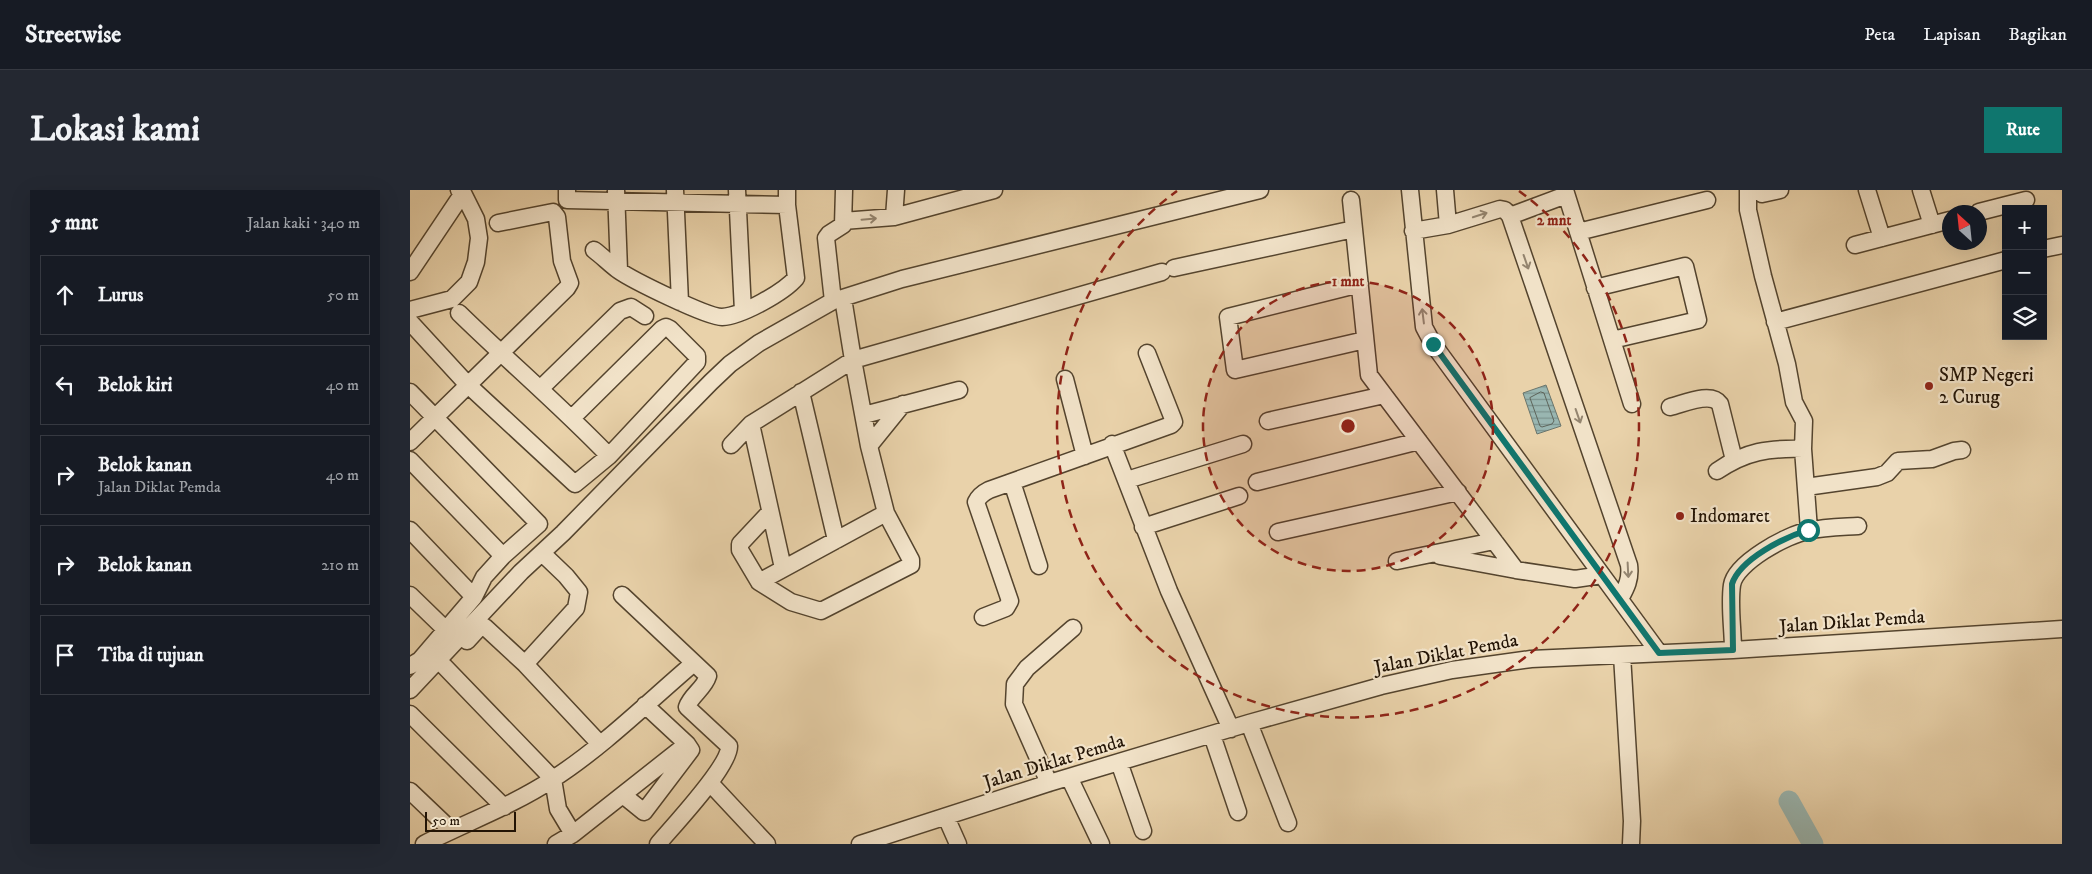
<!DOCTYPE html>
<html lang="id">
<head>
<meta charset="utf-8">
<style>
	body { margin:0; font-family:"IM FELL DW Pica",serif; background:#242831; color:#f1f3f6 }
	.controls { position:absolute; right:15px; top:15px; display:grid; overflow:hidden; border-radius:0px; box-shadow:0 5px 20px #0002 }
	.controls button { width:45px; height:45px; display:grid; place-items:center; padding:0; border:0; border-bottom:1px solid #363941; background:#171b24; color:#f1f3f6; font:25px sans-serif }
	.compass { position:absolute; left:1532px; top:15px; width:45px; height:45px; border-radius:50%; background:#171b24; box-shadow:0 5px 20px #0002; rotate:333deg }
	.scale { position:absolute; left:15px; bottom:12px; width:91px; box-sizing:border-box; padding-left:5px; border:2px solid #231405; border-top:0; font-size:14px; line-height:18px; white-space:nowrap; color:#231405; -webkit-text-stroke:4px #f1e2c8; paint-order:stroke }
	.stop { position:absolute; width:15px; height:15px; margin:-11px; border:4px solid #0f766e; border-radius:50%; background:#fff }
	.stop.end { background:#0f766e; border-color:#fff; box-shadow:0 1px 5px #0008 }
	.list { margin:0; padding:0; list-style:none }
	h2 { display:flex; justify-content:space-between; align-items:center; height:65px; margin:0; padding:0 20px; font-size:21px }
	h2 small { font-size:16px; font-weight:400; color:#9ea1a6 }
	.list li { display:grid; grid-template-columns:32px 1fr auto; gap:15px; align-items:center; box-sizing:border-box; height:80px; margin:0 10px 10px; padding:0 10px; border:1px solid #363941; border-radius:0px }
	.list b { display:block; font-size:19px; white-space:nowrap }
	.list p { margin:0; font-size:16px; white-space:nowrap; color:#9ea1a6 }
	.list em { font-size:16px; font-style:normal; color:#9ea1a6 }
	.icon { flex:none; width:28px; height:28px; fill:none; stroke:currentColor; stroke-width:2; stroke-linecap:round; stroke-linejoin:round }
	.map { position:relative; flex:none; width:1652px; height:654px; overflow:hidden; border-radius:0px }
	header { display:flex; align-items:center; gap:30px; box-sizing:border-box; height:70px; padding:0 25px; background:#171b24; border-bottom:1px solid #363941 }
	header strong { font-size:24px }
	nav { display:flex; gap:28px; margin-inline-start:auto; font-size:18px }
	.intro { display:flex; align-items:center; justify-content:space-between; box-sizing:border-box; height:120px; padding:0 30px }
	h1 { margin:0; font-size:35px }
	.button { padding:12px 22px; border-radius:0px; background:#0f766e; color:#fff; font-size:18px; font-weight:700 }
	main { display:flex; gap:30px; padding:0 30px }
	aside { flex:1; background:#171b24; border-radius:0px; box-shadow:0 5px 20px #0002 }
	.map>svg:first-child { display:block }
</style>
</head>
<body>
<header>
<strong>Streetwise</strong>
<nav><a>Peta</a><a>Lapisan</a><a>Bagikan</a></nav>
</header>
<div class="intro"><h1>Lokasi kami</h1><a class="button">Rute</a></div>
<main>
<aside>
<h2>5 mnt<small>Jalan kaki · 340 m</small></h2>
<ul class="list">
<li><svg class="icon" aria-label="ahead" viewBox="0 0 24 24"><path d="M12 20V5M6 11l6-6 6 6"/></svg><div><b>Lurus</b></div><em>50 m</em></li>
<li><svg class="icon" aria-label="left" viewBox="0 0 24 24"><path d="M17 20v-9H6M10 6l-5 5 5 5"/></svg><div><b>Belok kiri</b></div><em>40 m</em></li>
<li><svg class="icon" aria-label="right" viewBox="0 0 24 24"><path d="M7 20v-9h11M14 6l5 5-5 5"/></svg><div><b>Belok kanan</b><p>Jalan Diklat Pemda</p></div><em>40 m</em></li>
<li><svg class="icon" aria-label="right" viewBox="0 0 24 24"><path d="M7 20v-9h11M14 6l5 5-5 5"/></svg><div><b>Belok kanan</b></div><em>210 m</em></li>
<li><svg class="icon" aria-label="arrive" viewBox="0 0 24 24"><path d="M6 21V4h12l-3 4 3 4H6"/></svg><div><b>Tiba di tujuan</b></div></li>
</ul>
</aside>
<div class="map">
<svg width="1652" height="654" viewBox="0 0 1652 654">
	<defs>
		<pattern id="water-rules" width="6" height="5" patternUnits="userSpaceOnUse" patternTransform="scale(1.25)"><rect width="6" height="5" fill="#99b6b1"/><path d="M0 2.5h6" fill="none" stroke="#7c938e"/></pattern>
	</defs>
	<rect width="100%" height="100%" fill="#e9d2aa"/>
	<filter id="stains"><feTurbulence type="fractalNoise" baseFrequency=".004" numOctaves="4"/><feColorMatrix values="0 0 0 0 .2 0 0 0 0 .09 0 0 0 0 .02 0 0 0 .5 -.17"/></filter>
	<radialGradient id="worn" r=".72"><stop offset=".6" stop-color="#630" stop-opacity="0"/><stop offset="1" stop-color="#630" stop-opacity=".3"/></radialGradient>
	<path fill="url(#water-rules)" stroke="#6a756c" d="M1136,195L1151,236L1127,244L1113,203Z"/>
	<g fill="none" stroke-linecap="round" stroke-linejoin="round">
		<path stroke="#5e655b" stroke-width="1" d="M1131,202L1134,203L1144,231L1142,234L1132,237L1130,236L1120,208Z"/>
		<path stroke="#99b6b1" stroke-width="21" d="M1379,611L1403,654"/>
		<defs>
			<path id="minor" d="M157,0V10L377,15
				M206,0L209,80
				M265,0L270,112
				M327,0L333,121
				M1000,0L1014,137L1023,154L1249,463
				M1035,0L1038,35
				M1155,0L1222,214
				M1338,0V20L1353,86L1377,174L1384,212L1394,231L1393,259L1399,340
				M1457,0L1472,48
				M1511,0L1522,35
				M1352,4L1370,0
				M941,10L959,185L1106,380L1165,389L1192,385
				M1569,22L1616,10
				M1100,26L1156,5
				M484,27L486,0
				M433,31L484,27L584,0
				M1003,41L1038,35L1090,19L1095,20L1100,26L1219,375C1221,389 1216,398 1210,409
				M1168,42L1297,10
				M1445,55L1540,30
				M1633,59L1652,55
				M184,60C192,66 200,74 208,80C222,90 297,127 312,127C332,126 374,102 386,88L377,15V0
				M764,78L944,39
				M0,82L53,3
				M950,94L818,127L825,180L955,150
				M1185,98L1275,76L1288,130L1202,150
				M423,111L416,48L419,44L433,35L434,0
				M0,120L42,109L59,92L66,72L69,48L66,29L53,3L49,0
				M49,123C98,171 151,216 199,266
				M0,132L57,194L165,294L199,266L287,172V166L260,139L256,137L252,139L162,228
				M1365,132L1596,70
				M655,189L675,266
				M131,198L210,121L221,117L235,126
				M0,202L129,334L93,366L74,387L64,407L10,470L0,476
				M391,202L426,350
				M1260,217C1273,214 1301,201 1310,214L1324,270
				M454,225L549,200
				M858,231L974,205
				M341,234L373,378
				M0,252L157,98L160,93L152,71L147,27L143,22L88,33
				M702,254L759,401L821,539
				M321,255L341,234L443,170L433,108
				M459,256L493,214
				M0,270L93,366
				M1307,281C1336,261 1359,258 1393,259
				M717,290L833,254
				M602,292L629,376
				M847,292L1009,251
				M1396,297L1467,287L1477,283L1488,271L1522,269L1544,261L1552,260
				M360,322L330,354V360L349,392L476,323
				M733,337L829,306
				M0,340L64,407
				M868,342L1048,302
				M1030,366L1106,380
				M987,371L1084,351
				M349,392L381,412L411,421L501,375V370L476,323L459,256L443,170L752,82
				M0,405L35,439
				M212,405L298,486C294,499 281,505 277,517L319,556C320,576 263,636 248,654
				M573,427L596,418L600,411L566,312C569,306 573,303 579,300L761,235L764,232L763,229L737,163
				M57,451L68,439L75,437L115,474L190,554
				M1323,460C1323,439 1319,415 1322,395C1325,373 1378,344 1398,341C1414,337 1432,337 1448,336
				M1212,465L1222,631L1221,654
				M115,474L166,418L169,402L156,386L132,363
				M34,476L143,589L148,619L163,644L146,654
				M0,500L111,382L153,343L301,192L320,174L349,153L423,111L492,89L850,0
				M0,524L94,617
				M839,533L878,633
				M802,545L828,622
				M709,572L733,641
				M659,587L691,654
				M300,593L357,654
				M639,593L604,514L605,494L617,478L663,438
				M0,601L41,640
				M213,605L234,622L281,560L277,554L235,515
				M536,627L548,654
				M163,644L277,554
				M14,654C57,632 102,616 143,589C191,558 234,516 278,478
				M450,654L639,593L839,533L971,496L1042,480L1121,469L1323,460L1652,439"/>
		</defs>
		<use href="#minor" stroke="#54442e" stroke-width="19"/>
		<use href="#minor" stroke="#f1e2c8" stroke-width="16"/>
	</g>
	<defs><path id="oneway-shaft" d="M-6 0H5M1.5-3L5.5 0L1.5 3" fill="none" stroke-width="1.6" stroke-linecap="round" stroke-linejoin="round" transform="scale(1.25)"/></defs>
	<g stroke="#948570">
		<use href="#oneway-shaft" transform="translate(1070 25) rotate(-18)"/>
		<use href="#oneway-shaft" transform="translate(459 29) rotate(-5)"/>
		<use href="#oneway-shaft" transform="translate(1116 72) rotate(71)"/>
		<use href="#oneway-shaft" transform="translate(1013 126) rotate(-97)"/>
		<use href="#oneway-shaft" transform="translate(1168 226) rotate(71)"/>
		<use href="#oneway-shaft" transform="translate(1218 380) rotate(87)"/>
	</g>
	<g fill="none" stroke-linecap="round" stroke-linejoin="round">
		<path stroke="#0f766e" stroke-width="6" d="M1023,154L1249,463L1323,460L1322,394C1330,369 1375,347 1398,340"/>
	</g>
	<circle cx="938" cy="236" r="145" fill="#8f2418" fill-opacity=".12"/>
	<g fill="none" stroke="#8f2418" stroke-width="2.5" stroke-dasharray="9 6">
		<circle cx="938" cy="236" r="145"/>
		<path d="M1109 1A291 291 0 1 1 767 1"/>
	</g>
	<g fill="#8f2418" stroke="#f1e2c8" stroke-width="2">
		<circle cx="1519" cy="196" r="5"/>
		<circle cx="1270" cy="326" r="5"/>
	</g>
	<g text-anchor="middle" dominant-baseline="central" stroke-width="4.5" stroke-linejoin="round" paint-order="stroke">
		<g font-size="19" fill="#231405" stroke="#f1e2c8" text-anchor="start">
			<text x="1529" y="185">SMP Negeri<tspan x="1529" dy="22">2 Curug</tspan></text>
			<text x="1280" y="326">Indomaret</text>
		</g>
		<g font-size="19" fill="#231405" stroke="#f1e2c8">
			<text transform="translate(1442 432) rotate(-4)">Jalan Diklat Pemda</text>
			<text transform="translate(1036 464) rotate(-11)">Jalan Diklat Pemda</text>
			<text transform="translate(644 572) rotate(-17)">Jalan Diklat Pemda</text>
		</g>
	</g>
	<circle cx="938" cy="236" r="8" fill="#8f2418" stroke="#f1e2c8" stroke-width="2.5"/>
	<g font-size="15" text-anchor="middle" font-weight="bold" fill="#8f2418" stroke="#f1e2c8" stroke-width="4.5" stroke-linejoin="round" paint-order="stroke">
		<text x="1144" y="35">2 mnt</text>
		<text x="938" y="96">1 mnt</text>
	</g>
	<rect width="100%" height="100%" filter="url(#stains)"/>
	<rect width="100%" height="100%" fill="url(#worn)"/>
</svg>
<div class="controls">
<button>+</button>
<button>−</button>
<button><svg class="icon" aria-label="layers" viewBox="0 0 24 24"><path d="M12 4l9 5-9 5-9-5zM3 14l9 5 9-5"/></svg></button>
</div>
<svg class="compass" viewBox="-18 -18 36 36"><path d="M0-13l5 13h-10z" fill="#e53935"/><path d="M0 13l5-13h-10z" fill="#9ea1a6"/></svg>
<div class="scale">50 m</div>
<div class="stop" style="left:1398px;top:340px"></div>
<div class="stop end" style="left:1023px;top:154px"></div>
</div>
</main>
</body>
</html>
